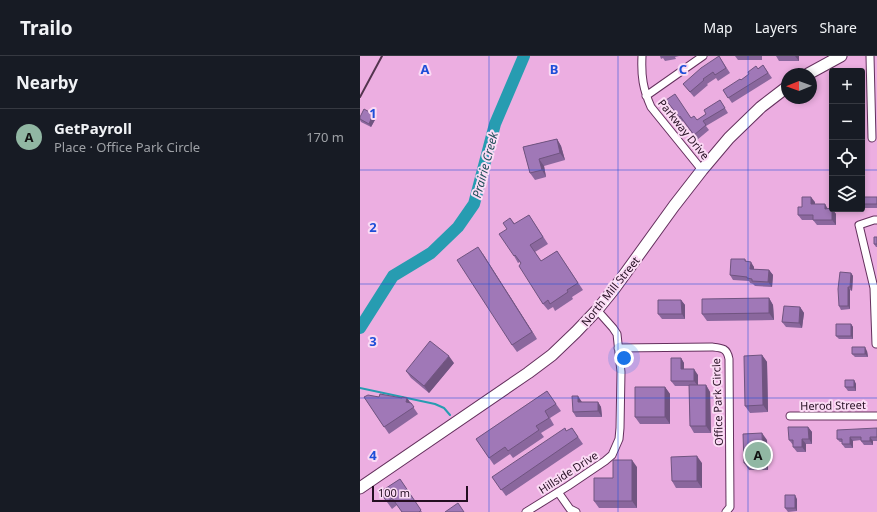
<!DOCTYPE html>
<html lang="en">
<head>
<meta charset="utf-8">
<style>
	body { margin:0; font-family:"Noto Sans",sans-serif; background:#20242c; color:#f1f3f6 }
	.controls { position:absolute; right:12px; top:12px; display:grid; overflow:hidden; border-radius:4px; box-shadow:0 2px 6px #0003 }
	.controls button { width:36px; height:36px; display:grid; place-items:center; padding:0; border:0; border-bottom:1px solid #363941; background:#171b24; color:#f1f3f6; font:20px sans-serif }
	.compass { position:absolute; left:421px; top:12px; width:36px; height:36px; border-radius:50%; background:#171b24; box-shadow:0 2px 6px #0003; rotate:269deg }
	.scale { position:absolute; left:12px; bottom:10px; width:96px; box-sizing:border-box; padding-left:4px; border:2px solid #240e21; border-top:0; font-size:11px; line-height:14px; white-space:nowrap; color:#240e21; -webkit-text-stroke:3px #fbdbf5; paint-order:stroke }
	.you { position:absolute; left:264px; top:302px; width:14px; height:14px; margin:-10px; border:3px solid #fff; border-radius:50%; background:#1a73e8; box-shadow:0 0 0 6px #1a73e833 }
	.badge { display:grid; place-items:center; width:26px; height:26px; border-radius:50%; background:#91b7a3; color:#111; font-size:13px; font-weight:700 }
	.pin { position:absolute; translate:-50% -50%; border:2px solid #fff; box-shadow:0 1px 4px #0006 }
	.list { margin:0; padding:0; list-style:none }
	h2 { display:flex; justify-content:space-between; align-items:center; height:52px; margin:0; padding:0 16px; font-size:17px }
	h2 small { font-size:13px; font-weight:400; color:#9ea1a6 }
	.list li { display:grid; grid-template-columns:26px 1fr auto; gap:12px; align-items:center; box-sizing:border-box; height:56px; padding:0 16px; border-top:1px solid #363941 }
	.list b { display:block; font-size:15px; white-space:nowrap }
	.list p { margin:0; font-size:13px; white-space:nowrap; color:#9ea1a6 }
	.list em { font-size:13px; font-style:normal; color:#9ea1a6 }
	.icon { flex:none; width:22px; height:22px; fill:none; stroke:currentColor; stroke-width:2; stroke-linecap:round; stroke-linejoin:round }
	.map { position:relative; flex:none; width:517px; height:456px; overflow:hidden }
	header { display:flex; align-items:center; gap:24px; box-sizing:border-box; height:56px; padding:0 20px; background:#171b24; border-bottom:1px solid #363941 }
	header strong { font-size:19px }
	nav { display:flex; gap:22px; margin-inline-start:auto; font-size:14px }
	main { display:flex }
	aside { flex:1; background:#171b24 }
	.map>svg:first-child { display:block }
</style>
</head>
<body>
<header>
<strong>Trailo</strong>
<nav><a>Map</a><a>Layers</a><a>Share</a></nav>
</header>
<main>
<aside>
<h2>Nearby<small></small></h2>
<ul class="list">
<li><span class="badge">A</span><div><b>GetPayroll</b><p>Place · Office Park Circle</p></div><em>170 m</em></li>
</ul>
</aside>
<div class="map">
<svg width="517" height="456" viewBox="0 0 517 456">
	<rect width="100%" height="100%" fill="#ecaee1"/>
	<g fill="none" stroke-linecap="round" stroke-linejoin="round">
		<path stroke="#279cb1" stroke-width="2" d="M0,332L75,348L84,352L90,359"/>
		<path stroke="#279cb1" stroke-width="12" d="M0,272L33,220L71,197L98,171L114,148L135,68L164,0"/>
		<defs>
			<path id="minor" d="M282,0C281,20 283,33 291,51L342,114
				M510,0L512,82
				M286,40L343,0
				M516,288L514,232L499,169L514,164H517
				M258,292L352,291C362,292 367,292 369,303L370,451L366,456
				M430,360H517
				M198,436L210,453L216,456
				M166,456L208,430L245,405L252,399L259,383L260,372L261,316L257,278L253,272L237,254"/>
			<path id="secondary" d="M448,18L481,0
				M0,432L168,317L192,299L216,276L237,254L254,233L314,150L342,114L369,82L401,51L427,31"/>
		</defs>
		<use href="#minor" stroke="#64305d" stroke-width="9"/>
		<use href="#secondary" stroke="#64305d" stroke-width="13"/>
		<use href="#minor" stroke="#fff" stroke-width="7"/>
		<use href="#secondary" stroke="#fff" stroke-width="11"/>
		<path stroke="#53344e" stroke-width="2" d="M0,41L22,0"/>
	</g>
	<path fill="#8a679d" d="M300,0H319L315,1L316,3L305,5L303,2L301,3Z
		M359,0L370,17L358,25L356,22L347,28L348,29L334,41L323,28Z
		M375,0H402V4H378Z
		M416,0H439V5H419Z
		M403,9L412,22L372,47L363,34L381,24Z
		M306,44L331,62L337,64L346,58L360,44L368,57L346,70L349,74L337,84L323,65L322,66Z
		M13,58L16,62L11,71L1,66L0,64V61Z
		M197,83L201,90L205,104L184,110L186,121L175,124L170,117L163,91Z
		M502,97L505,101V111L503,112V122H502Z
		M502,141H517V152H502Z
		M455,146V148L468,153H472L476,158V169H457L453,164H442L438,159L442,151Z
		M169,159L188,188L175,196L181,205L197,195L223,234L212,241L213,243L195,255L193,251L188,254L183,248L160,206L158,207L154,200L147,173L150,162L155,168Z
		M517,181V191H516L514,188Z
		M123,198L177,283L157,296L152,289Z
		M385,203L386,205L394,211V213L409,214L413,219L412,231L395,230L393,228L390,227L389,225L373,224L370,219Z
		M491,217L493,220L492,235L490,234V253L481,254L479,250Z
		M409,242L413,249L414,264L347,265L342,258Z
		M321,244L325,249V263H302L298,258Z
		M440,251L444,257L442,272L426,271L422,266Z
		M491,268L493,271V283H479L476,280Z
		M507,295L508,301H495L492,298Z
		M402,299L407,306L408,356L390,357L385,350Z
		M321,302L324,307V313L338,319V329H346L350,336L351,377H334L330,370L329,330H315L311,325Z
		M94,307L69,337L51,322L46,315Z
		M494,324L496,328V335H488L485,331Z
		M305,331L310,338V368H280L275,361Z
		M187,335L201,355L190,362L194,369L181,377L184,381L153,402L150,398L134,409L116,383Z
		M4,341L47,342L58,358L29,378Z
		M222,346H238L241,351L242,361H216L213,356Z
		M448,371L452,376V388H446V396H437L433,391V389L429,384Z
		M212,372L223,388L146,440L132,421Z
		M517,372V385H513V389H504L501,385V384L493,385V392H485L482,388V386H480L477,383Z
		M407,384L408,414H389L384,407Z
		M342,407V432H316L312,425Z
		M277,411V452H239L234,445L253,422Z
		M40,423L62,456H42L37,449L32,453L20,436Z
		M437,443V455L428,456L425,452Z"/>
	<path fill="#705480" d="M435,0H439V5Z
		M13,58L16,62L11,71L9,68Z
		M197,83L201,90L205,104L200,97Z
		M503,97L505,101V111L503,108Z
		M179,103L184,110L186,121L182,114Z
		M502,111L503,112V122L502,121Z
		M451,141L455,146V153L451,148Z
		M465,148L468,153H465Z
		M472,153L476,158V169L472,164Z
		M118,191L123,198L177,283L172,276Z
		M391,206L394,211V218L390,213Z
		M409,214L413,219L412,231L408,226Z
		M491,217L493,220L492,235L490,231Z
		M488,231L490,234V253L488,250Z
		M409,242L413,249L414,264L409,257Z
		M321,244L325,249V263L322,258Z
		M440,251L444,257L442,272L439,267Z
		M491,268L493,271V283L491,280Z
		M505,291L507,295L508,301L505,298Z
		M402,299L407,306L408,356L403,349Z
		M89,300L94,307L69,337L64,330Z
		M321,302L324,307V319L321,313Z
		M334,313L338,319V330L334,325Z
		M494,324L496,328V335L494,331Z
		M346,329L350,336L351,377L346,370Z
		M305,331L310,338V368L305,361Z
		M218,340L222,346V351L218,346Z
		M47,342L52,349L46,346Z
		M238,346L241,351L242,361L238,355Z
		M448,371L452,376V388L449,383Z
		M402,377L407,384L408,414L403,407Z
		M490,381L493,385V392L490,388Z
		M510,381L513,385V389L510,385Z
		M442,383L446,388V396L442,391Z
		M337,400L342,407V432L337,425Z
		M272,404L277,411V452L272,445Z
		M435,439L437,443V455L435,452Z"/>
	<path fill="#a078b7" stroke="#705480" d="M359,0L366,12L355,19L353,16L343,23L344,24L330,36L323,28L341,12Z
		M403,9L408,17L368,42L363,34L380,23L381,24L389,18L388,16L396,10L398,13Z
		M496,13V15H477V14Z
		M315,38L331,62L334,60L337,64L346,58L344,54L360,44L365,52L343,65L346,69L334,79L320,60L319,61L306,44Z
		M4,53L13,58L9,68L0,63V61Z
		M197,83L200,97L179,103L182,114L170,117L163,91Z
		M502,97H503V108H502Z
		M442,141H451V148H465V153L472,152V164H453V159H438V151H442Z
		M502,141H517V148H502Z
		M169,159L183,181L170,189L181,205L197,195L218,227L207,234L208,236L190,248L188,244L183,248L159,210L161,207L155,199L154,200L139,178L147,173L143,167L150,162L154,168Z
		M514,181H517V188H514Z
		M118,191L172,276L152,289L97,204Z
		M371,203H385V205L391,206L390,213L409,214L408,226L392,225V223L387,222V221L370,219Z
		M480,216L491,217L490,231H488V250H479L478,233Z
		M409,242V257L342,258V243Z
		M298,244H321L322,258H298Z
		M424,250L440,251L439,267L422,266Z
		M476,268H491V280H476Z
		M70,285L89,300L64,330L46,315Z
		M492,291H505V298H492Z
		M402,299L403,349L385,350L384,300Z
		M311,302H321V313H334V325H311Z
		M485,324H494V331H485Z
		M329,329H346V370H330Z
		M275,331H305V361H275Z
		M187,335L196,348L185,355L189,362L176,370L179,374L148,395L145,391L129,402L116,383Z
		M20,338L42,342V341L47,342L46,346L51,347L54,351L24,371L4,341L8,339L19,341Z
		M212,340H218V346H238V355L213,356Z
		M428,371H448L449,383H442V391H433V384H429Z
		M205,372L206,375L212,372L218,381L141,434L132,421Z
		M517,372V381H510V385H501V381H490V388H482V383H477V374Z
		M402,377L403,407H384L383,378Z
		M337,400V425H312L311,401Z
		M253,404H272V445H234V422H253Z
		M40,423L61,454L59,456H42L32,442L27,446L20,436Z
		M425,439H435V452H425Z
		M98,447L104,456H85Z"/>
	<path fill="none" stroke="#1d4ed8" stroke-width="1" stroke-opacity="0.55" d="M129,0V456M258,0V456M388,0V456M0,114H472M502,114H517M0,228H517M0,342H517"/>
	<g text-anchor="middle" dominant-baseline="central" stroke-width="4" stroke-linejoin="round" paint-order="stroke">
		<g font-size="11" fill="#240e21" stroke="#fbdbf5">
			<text transform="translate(324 73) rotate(51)">Parkway Drive</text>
			<text transform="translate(250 235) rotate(-51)">North Mill Street</text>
			<text transform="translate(357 346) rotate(-92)">Office Park Circle</text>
			<text transform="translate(473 349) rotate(-1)">Herod Street</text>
			<text transform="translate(208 416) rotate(-33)">Hillside Drive</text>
		</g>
		<g font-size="12" font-style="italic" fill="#204f59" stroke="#fbdbf5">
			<text transform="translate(125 109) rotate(-75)">Prairie Creek</text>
		</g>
	</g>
	<g font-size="13" text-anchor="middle" font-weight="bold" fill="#1d4ed8" stroke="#fbdbf5" stroke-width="4" stroke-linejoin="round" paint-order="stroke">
		<text x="65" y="18">A</text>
		<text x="194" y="18">B</text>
		<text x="323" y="18">C</text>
		<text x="13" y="62">1</text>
		<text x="13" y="176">2</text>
		<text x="13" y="290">3</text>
		<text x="13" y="404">4</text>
	</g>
</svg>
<div class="controls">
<button>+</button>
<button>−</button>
<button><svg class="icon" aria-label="locate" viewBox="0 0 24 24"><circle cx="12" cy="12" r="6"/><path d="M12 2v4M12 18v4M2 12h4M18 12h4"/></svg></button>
<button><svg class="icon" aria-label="layers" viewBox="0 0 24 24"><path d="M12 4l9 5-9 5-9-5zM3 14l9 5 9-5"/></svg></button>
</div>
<svg class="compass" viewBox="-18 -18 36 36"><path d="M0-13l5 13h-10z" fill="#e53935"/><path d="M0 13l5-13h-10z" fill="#9ea1a6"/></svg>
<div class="scale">100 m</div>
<div class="you"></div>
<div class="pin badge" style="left:398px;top:399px">A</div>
</div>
</main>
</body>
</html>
